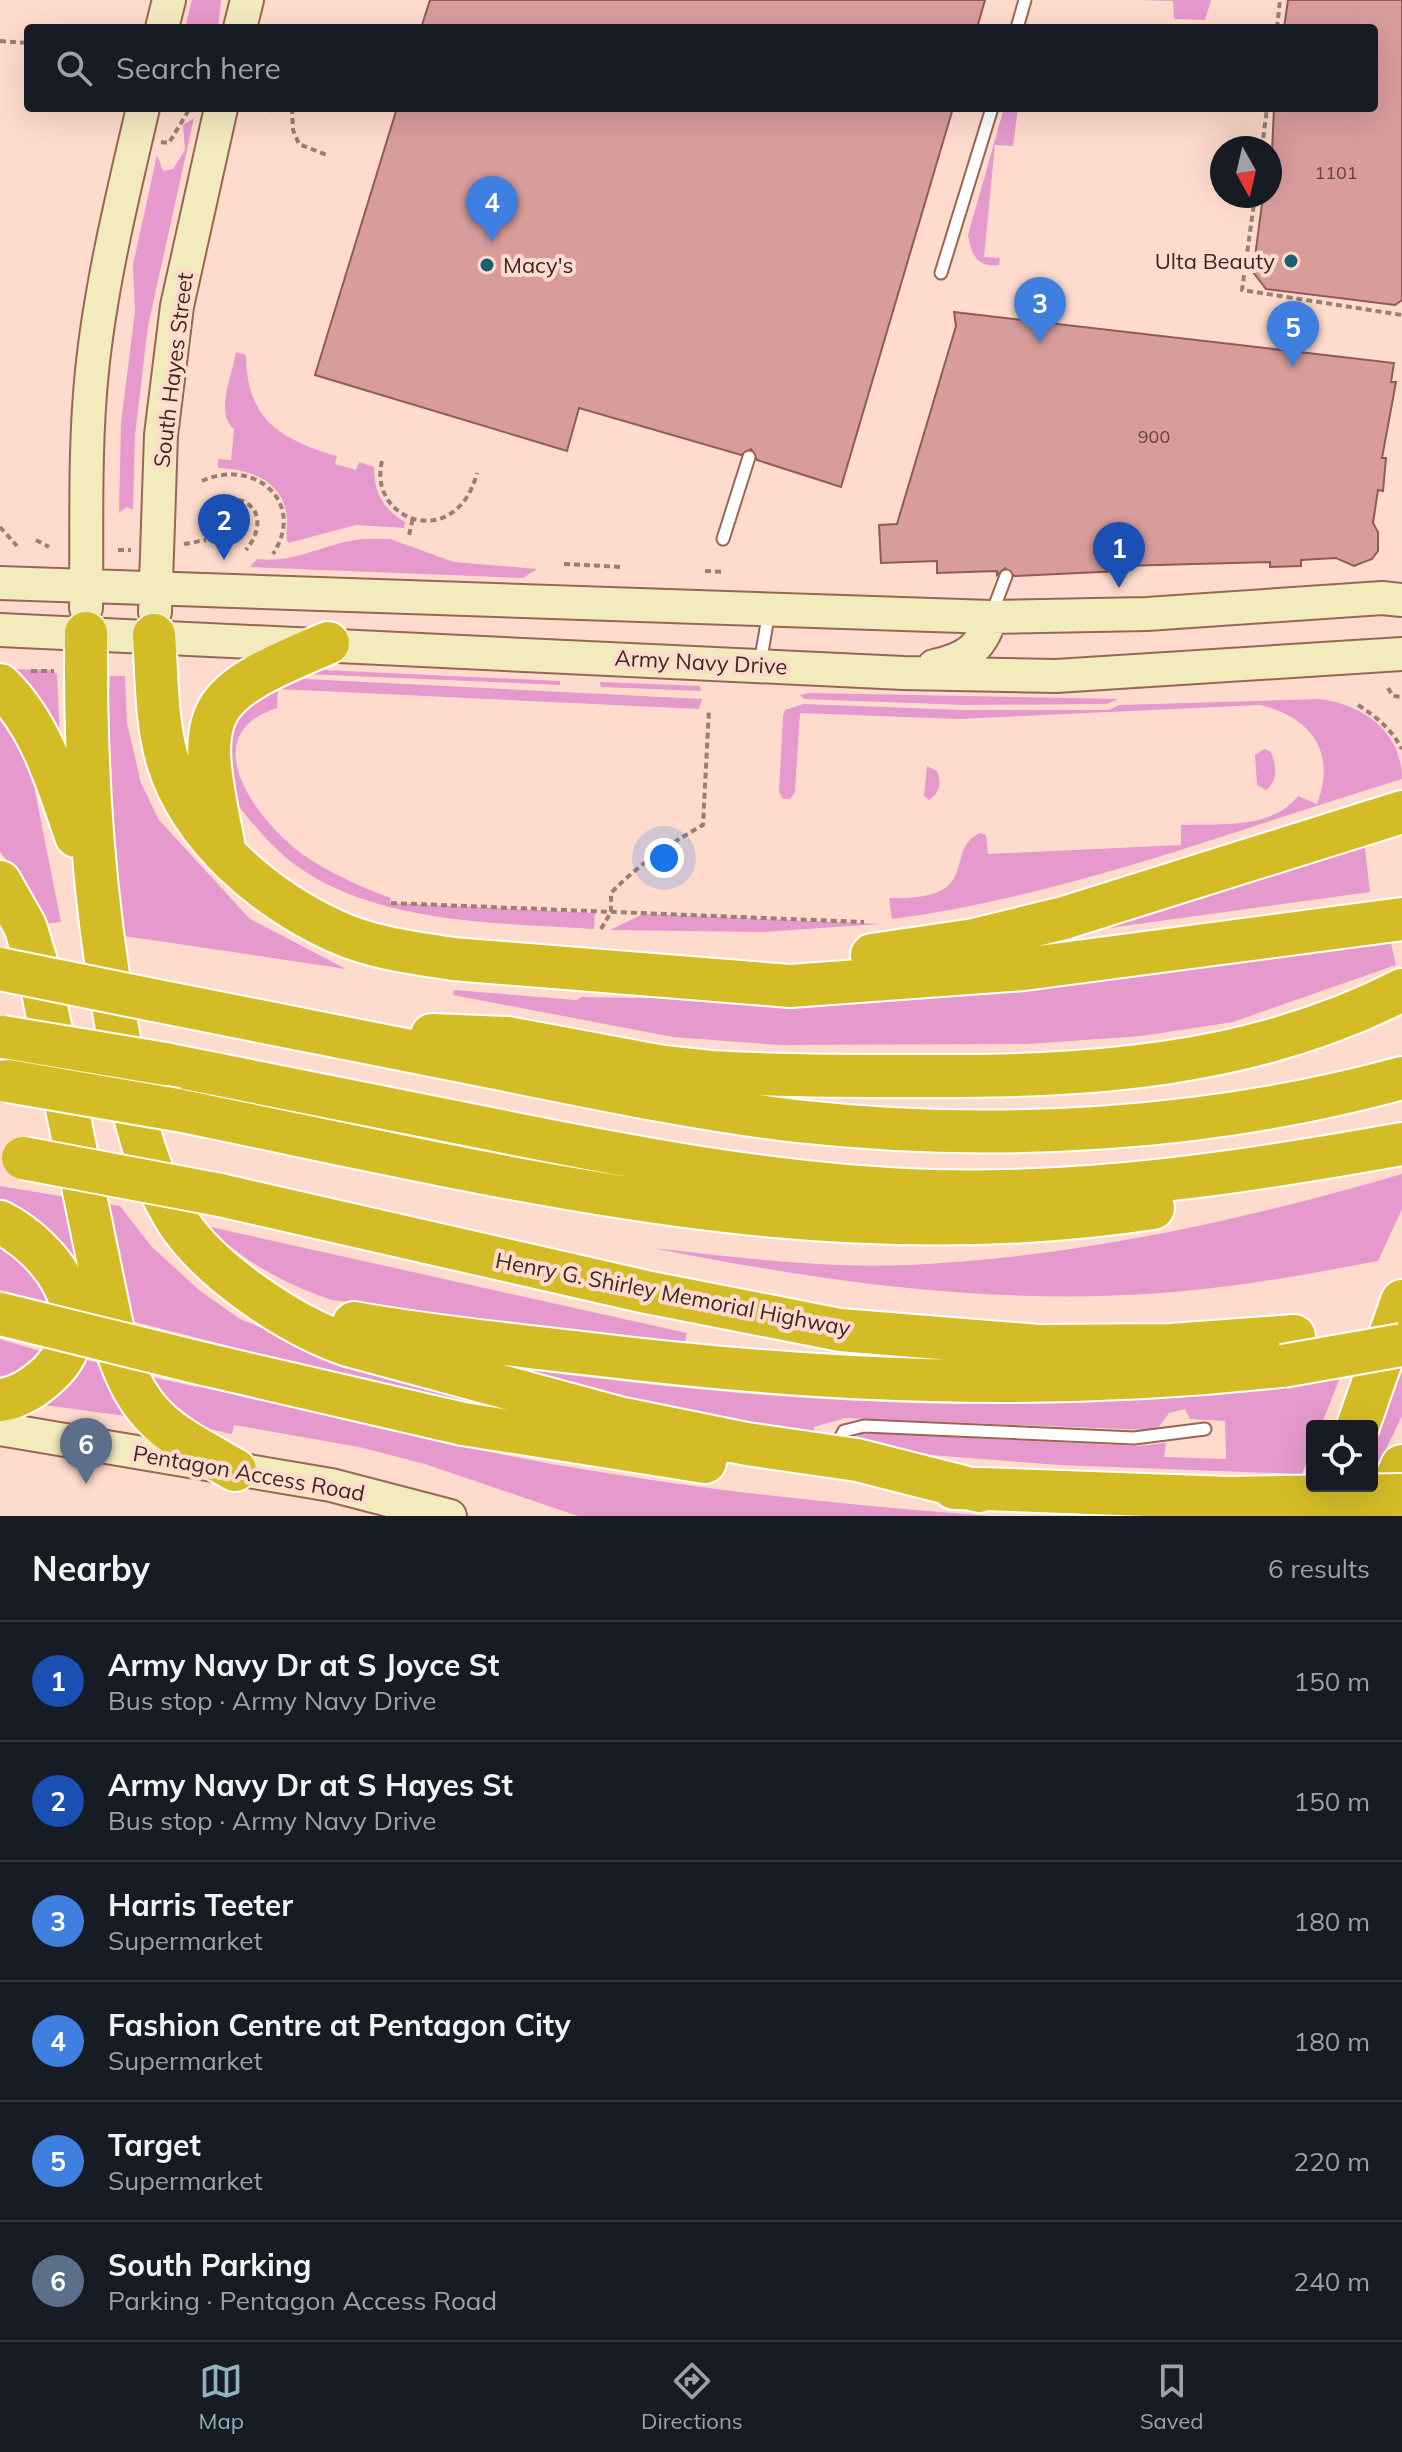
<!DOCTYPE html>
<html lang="en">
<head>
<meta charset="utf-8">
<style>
	body { margin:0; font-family:Mulish,sans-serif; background:#20242c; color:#f1f3f6 }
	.controls { position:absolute; right:24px; bottom:24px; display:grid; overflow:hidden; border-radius:8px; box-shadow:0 8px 32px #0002 }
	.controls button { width:72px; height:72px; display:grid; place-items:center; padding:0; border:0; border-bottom:2px solid #363941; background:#171b24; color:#f1f3f6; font:40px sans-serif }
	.compass { position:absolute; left:1210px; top:136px; width:72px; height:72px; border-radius:50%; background:#171b24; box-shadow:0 8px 32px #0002; rotate:172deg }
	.you { position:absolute; left:664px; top:858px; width:28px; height:28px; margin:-20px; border:6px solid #fff; border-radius:50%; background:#1a73e8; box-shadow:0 0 0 12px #1a73e833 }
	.badge { display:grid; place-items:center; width:52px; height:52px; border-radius:50%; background:#91b1bb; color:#fff; font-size:26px; font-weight:700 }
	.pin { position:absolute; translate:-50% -66px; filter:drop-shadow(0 2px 4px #0008) }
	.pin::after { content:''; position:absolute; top:42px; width:28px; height:24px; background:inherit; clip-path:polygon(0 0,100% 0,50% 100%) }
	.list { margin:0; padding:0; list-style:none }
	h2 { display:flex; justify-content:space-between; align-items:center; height:104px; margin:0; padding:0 32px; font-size:34px }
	h2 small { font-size:26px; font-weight:400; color:#9ea1a6 }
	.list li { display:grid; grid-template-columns:52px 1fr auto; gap:24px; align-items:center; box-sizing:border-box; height:120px; padding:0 32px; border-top:2px solid #363941 }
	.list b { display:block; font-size:30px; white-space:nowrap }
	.list p { margin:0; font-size:26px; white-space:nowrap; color:#9ea1a6 }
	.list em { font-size:26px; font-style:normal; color:#9ea1a6 }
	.icon { flex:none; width:44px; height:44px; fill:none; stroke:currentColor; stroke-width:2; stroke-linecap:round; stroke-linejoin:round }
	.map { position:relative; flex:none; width:1402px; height:1516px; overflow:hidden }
	.search { position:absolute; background:#171b24; box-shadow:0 8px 32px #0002; left:24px; right:24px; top:24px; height:88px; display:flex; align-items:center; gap:20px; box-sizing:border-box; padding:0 28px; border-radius:8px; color:#9ea1a6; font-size:30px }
	.sheet { height:824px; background:#171b24 }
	nav { display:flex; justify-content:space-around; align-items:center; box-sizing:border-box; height:112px; border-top:2px solid #363941; background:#171b24; font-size:22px; color:#9ea1a6 }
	nav a { display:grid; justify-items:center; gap:4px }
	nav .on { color:#91b1bb }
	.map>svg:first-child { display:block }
</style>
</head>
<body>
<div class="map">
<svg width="1402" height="1516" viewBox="0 0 1402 1516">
	<rect width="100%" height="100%" fill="#ffdbce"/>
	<path fill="#e599cd" d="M192,0H221L218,28H185Z
		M1137,0H1211L1205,20L1174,19L1173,1Z
		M1004,108H1018L1013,146L995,145L984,257L1000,258L999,265C977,268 971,254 968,235Z
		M194,118L148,326L135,435L133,510L127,507L119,513L121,423L135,312L133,265L157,155L163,171L173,169L185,150L183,125Z
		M236,352L246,355C246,419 281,440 337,456L335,464L356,470L359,462L374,467C374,493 383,509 405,522L404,528L356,525L288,543C285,534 288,527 287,518C284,481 250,469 218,468V459L231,460L234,429C214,412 233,375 236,352Z
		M363,539H390L454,562L537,569L523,578L250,567L257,559C296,564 323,543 363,539Z
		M14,669L50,670L57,674L60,740L6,673Z
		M303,669L560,681V685L305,674Z
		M110,676H125L127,723L141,783L159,820L250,919L346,969L124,936L116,931L107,737Z
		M305,679L702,699L699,709L278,689L277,708C192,736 257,820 302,854C329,873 361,887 391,898L390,903L595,913L594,929C484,922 334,925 258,829C248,818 234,803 231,789C226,768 227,743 225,722L287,680Z
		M600,682L700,686L701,691L601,687Z
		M809,693L1118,699L1107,704L964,705L804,699L800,695Z
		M1319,699C1363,704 1402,732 1402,779C1234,830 1066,896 892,919L889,898C986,901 941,852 980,833L986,835L988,854L1181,845V825C1221,823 1271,830 1298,796L1317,804C1337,752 1311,717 1260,705L958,719L800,713L795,792L790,799H783L779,792L783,716L785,710L804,704L964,710H1108L1120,705Z
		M0,705L40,788L35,791L61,922L43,924L12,867L0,852Z
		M1265,749L1271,752C1276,765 1279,780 1266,790L1257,785L1255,755Z
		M927,766L937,771C942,783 940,793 929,800L924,796Z
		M1364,839L1370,892L1066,934Z
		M643,914L881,924L762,932L610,930Z
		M1389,935L1396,965L1233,1022L1142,1036L1027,1044L780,1045L673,1037L453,995L454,990L576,1000L582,997L766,1000Z
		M1402,1174V1209L1378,1261C1310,1274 1243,1286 1174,1292C999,1307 824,1282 653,1248C737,1257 823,1269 908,1265C1077,1257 1240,1221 1402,1174Z
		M0,1186L72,1198L95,1313L0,1204Z
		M102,1203L120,1206L151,1246L199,1290L240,1319L298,1343L514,1407L513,1414L423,1396L131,1321Z
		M206,1226L687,1333L684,1347L332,1300C282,1283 245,1262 206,1226Z
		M0,1237L26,1255L53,1303L0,1290Z
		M0,1339L43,1352L32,1367L0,1386Z
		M72,1356L110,1366L126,1416L29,1403Z
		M500,1366C780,1404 1061,1424 1341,1375L1321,1426H1312V1449L1302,1474L1059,1465L852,1449L853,1440L860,1434H888L1137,1446L1166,1443L1164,1457L1226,1459L1225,1421L1190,1419L1185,1409L1169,1413L1158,1428L1145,1430L845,1418L814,1427L815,1443L773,1437Z
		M1402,1371V1416L1376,1470H1372V1446Z
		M143,1375L197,1387L199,1381C330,1415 461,1450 594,1471C726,1493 858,1506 991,1516H578L425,1464L359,1447L234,1425L232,1434C178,1423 175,1417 143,1375Z"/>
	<path fill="#d89c9b" stroke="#915a5b" stroke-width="2" d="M430,0H985L977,28H421Z
		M1288,0H1402V300L1395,305L1266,289L1253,272L1263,196H1270L1274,108H1374V28H1284Z
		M397,108H953L841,487L757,460L751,449L741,455L579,408L567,451L315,375Z
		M954,312L1394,363L1391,382H1396L1382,458H1386L1383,491L1378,490L1373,523L1378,532V551L1372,559L1354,566L1336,558L1301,560V566L1270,567V562L1120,566V571L1014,576L1005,568L997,575V571L937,573V561L881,563L879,525L897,524L956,326Z"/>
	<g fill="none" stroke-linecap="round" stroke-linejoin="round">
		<defs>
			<path id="lane" d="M1017,28L1025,0
				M941,273L992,108
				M723,539L749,457
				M992,613L1006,576
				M760,664L769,611
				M835,1448L844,1431L864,1426L1134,1438L1205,1429"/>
			<path id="secondary" d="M162,28L169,0
				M240,28L247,0
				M0,583L991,617L1147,614L1382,598L1402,600
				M86,608C87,529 84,449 92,371C101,283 123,194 143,108
				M155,612L161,435L177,306L221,108
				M0,630L903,673L1056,676L1402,654
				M934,666C966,659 981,649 991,617
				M0,1429L331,1485L450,1516"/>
			<path id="highway" d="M86,633C85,774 93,905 120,1044C131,1104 144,1170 178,1222C211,1272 291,1326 348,1345L619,1418L747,1444L857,1460L979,1491
				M154,635C157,677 156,723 168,762C192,838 265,899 335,931C372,948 413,953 453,959L790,986L1024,969L1402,919
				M0,685C42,726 57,782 76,836
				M223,842C195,707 200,697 328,643
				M0,882L25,926L38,968L116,1346C139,1421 171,1433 235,1470
				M872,955L974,940L1064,918L1402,812
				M153,1000C267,1023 382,1045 496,1068C596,1088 695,1109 796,1121C996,1143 1208,1131 1402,1078
				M432,1035L507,1038L663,1067L711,1072C780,1076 849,1076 917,1076C1085,1077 1250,1068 1402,990
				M165,1064C280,1087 395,1110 510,1133C651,1161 790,1187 933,1191C1091,1195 1247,1172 1402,1144
				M177,1110C504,1176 817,1259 1153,1208
				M220,1195L646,1292L840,1330L1039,1346L1171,1345L1294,1336
				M0,1222C54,1250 105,1320 49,1374C35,1387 19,1398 0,1400
				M354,1323C430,1337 507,1344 583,1353C821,1382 1041,1392 1280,1366
				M204,1364L463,1424L705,1462
				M1358,1426L1402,1301
				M954,1488L1229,1498
				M1378,1516L1402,1466"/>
		</defs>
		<use href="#lane" stroke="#996554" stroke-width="15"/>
		<use href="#secondary" stroke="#996554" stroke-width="36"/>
		<use href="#highway" stroke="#fff" stroke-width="46"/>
		<path stroke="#9b7e74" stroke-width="4" stroke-dasharray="6 4" stroke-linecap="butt" d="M1277,28L1280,0
			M0,41L28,43
			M261,108L271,111
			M292,108L293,130L299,144L329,156
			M161,142L169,143L190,108
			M1262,148L1267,108
			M1255,196L1242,290L1402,315
			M382,461C367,521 456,553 477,473
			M202,481C254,457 307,502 273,554
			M202,513C236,481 278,510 246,550
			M0,527L17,546
			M409,535L413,518
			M36,540L49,547
			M184,544L206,540
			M118,550H131
			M564,564L622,567
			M705,571L725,572
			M31,671H54
			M1388,688L1393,696L1402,697
			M1358,705C1377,717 1391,729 1402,749
			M391,903L864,922
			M601,929L611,912V893C639,864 668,845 703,825L709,709"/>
		<use href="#lane" stroke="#fff" stroke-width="11"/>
		<use href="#secondary" stroke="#f2ebbe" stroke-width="32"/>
		<use href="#highway" stroke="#d4bc26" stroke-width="42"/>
		<defs>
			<path id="highway-bridge" d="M0,969L153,1000
				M3,1037L165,1064
				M8,1081L177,1110
				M23,1158L220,1195
				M0,1314L204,1364
				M1283,1366L1402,1345
				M1229,1498L1402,1495"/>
		</defs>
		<use href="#highway-bridge" stroke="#fff" stroke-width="46" stroke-linecap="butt"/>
		<use href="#highway-bridge" stroke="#d4bc26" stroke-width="42"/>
	</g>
	<g fill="#1b6072" stroke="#ffdbce" stroke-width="3">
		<circle cx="1291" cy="261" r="8"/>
		<circle cx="487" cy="265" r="8"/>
	</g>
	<g text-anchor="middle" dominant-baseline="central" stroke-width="8" stroke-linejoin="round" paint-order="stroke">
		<g font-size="18" fill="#64453f">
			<text x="1336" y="172">1101</text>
			<text x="1154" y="436">900</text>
		</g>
		<g font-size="22" fill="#3e2820" stroke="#ffdbce" text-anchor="end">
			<text x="1275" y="261">Ulta Beauty</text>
			<text x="503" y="265" text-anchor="start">Macy's</text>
		</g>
		<g font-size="22" fill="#3e2820" stroke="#ffdbce">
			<text transform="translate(173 370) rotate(-83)">South Hayes Street</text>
			<text transform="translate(701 662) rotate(3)">Army Navy Drive</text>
			<text transform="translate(673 1294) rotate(11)">Henry G. Shirley Memorial Highway</text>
			<text transform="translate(249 1473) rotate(10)">Pentagon Access Road</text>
		</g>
	</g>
</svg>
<div class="controls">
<button><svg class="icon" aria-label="locate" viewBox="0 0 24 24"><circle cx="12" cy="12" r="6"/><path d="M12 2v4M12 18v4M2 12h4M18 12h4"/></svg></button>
</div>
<svg class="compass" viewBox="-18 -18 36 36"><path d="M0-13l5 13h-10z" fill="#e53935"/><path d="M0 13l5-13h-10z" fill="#9ea1a6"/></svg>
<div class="you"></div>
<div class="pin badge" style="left:1119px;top:588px;background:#1a4fb4">1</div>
<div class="pin badge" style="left:224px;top:560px;background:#1a4fb4">2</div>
<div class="pin badge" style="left:1040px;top:343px;background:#3f7fe0">3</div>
<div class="pin badge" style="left:492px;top:242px;background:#3f7fe0">4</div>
<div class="pin badge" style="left:1293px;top:367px;background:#3f7fe0">5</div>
<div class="pin badge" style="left:86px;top:1484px;background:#5c6f8a">6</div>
<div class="search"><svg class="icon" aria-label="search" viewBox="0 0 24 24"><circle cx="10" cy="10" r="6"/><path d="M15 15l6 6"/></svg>Search here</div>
</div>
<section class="sheet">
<h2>Nearby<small>6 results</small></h2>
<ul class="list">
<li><span class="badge" style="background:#1a4fb4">1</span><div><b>Army Navy Dr at S Joyce St</b><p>Bus stop · Army Navy Drive</p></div><em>150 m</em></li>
<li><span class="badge" style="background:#1a4fb4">2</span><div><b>Army Navy Dr at S Hayes St</b><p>Bus stop · Army Navy Drive</p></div><em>150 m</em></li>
<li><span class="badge" style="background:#3f7fe0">3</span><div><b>Harris Teeter</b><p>Supermarket</p></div><em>180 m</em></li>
<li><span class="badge" style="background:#3f7fe0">4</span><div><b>Fashion Centre at Pentagon City</b><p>Supermarket</p></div><em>180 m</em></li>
<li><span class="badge" style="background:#3f7fe0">5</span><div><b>Target</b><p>Supermarket</p></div><em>220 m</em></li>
<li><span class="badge" style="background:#5c6f8a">6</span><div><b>South Parking</b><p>Parking · Pentagon Access Road</p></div><em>240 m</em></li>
</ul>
</section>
<nav>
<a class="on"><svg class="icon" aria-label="map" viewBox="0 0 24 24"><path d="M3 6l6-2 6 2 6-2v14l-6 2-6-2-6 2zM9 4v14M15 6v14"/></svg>Map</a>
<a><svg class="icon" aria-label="directions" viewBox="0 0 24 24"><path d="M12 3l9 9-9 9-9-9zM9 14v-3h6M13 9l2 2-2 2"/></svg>Directions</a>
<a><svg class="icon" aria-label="saved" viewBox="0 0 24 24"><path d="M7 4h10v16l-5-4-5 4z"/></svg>Saved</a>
</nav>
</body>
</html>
